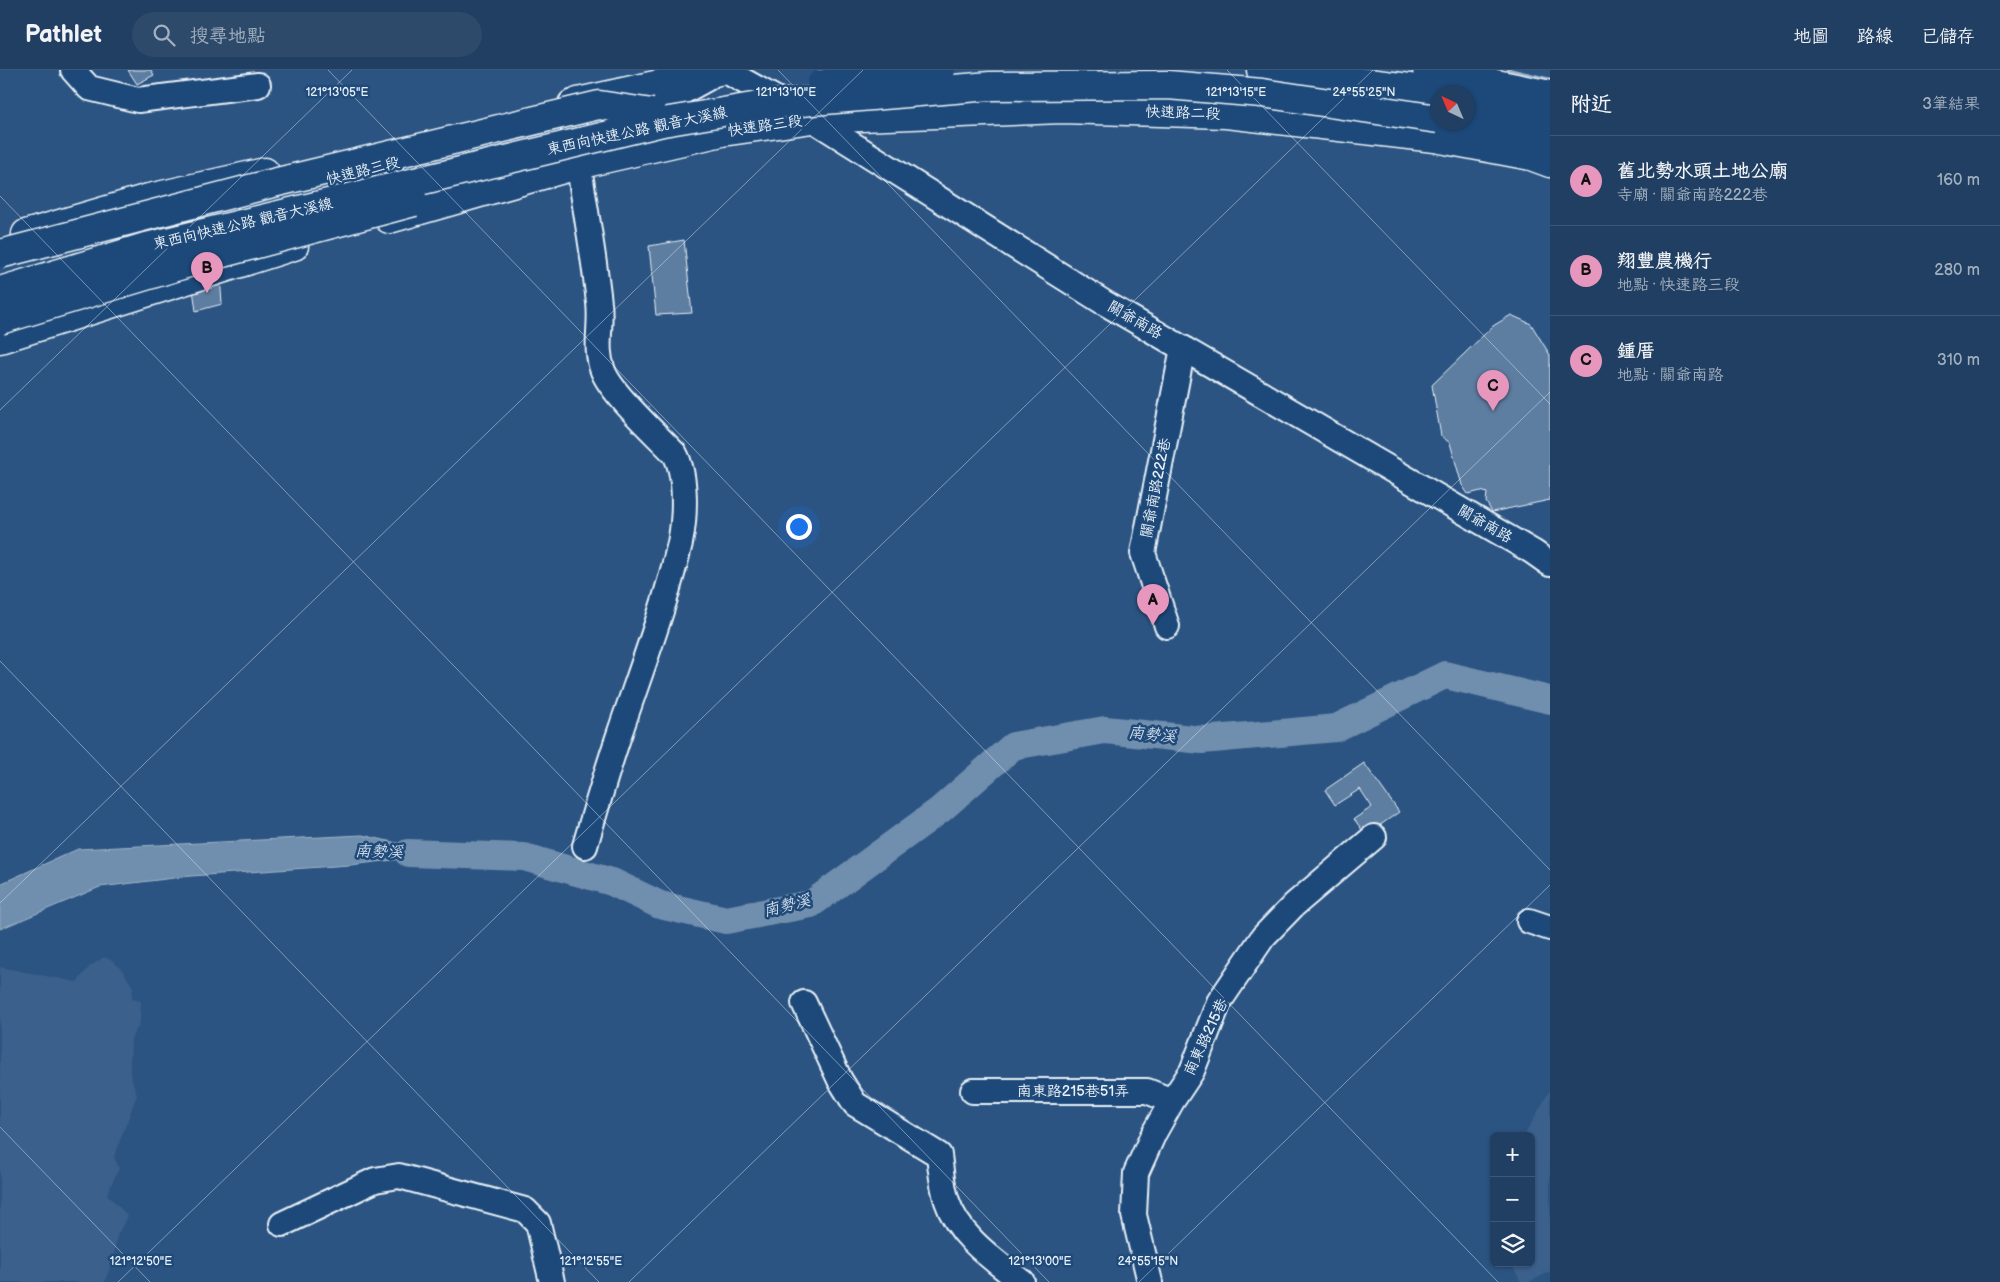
<!DOCTYPE html>
<html lang="zh-TW">
<head>
<meta charset="utf-8">
<style>
	body { margin:0; font-family:"Balsamiq Sans","LXGW WenKai TC",sans-serif; background:#2d4a6b; color:#f1f3f6 }
	.controls { position:absolute; right:15px; bottom:15px; display:grid; overflow:hidden; border-radius:8px; box-shadow:0 1px 4px #0004 }
	.controls button { width:45px; height:45px; display:grid; place-items:center; padding:0; border:0; border-bottom:1px solid #3d5877; background:#203f62; color:#f1f3f6; font:25px sans-serif }
	.compass { position:absolute; left:1430px; top:15px; width:45px; height:45px; border-radius:50%; background:#203f62; box-shadow:0 1px 4px #0004; rotate:316deg }
	.you { position:absolute; left:798px; top:456px; width:18px; height:18px; margin:-12px; border:4px solid #fff; border-radius:50%; background:#1a73e8; box-shadow:0 0 0 8px #1a73e833 }
	.badge { display:grid; place-items:center; width:32px; height:32px; border-radius:50%; background:#e797bd; color:#111; font-size:16px; font-weight:700 }
	.pin { position:absolute; translate:-50% -41px; filter:drop-shadow(0 1px 2px #0008) }
	.pin::after { content:''; position:absolute; top:26px; width:18px; height:15px; background:inherit; clip-path:polygon(0 0,100% 0,50% 100%) }
	.list { margin:0; padding:0; list-style:none }
	h2 { display:flex; justify-content:space-between; align-items:center; height:65px; margin:0; padding:0 20px; font-size:21px }
	h2 small { font-size:16px; font-weight:400; color:#a2afbe }
	.list li { display:grid; grid-template-columns:32px 1fr auto; gap:15px; align-items:center; box-sizing:border-box; height:90px; padding:0 20px; border-top:1px solid #3d5877 }
	.list b { display:block; font-size:19px; white-space:nowrap }
	.list p { margin:0; font-size:16px; white-space:nowrap; color:#a2afbe }
	.list em { font-size:16px; font-style:normal; color:#a2afbe }
	.icon { flex:none; width:28px; height:28px; fill:none; stroke:currentColor; stroke-width:2; stroke-linecap:round; stroke-linejoin:round }
	.map { position:relative; flex:none; width:1550px; height:1212px; overflow:hidden }
	header { display:flex; align-items:center; gap:30px; box-sizing:border-box; height:70px; padding:0 25px; background:#203f62; border-bottom:1px solid #3d5877 }
	header strong { font-size:24px }
	nav { display:flex; gap:28px; margin-inline-start:auto; font-size:18px }
	.search { width:350px; height:45px; background:#2d4a6b; display:flex; align-items:center; gap:12px; box-sizing:border-box; padding:0 18px; border-radius:28px; color:#a2afbe; font-size:19px }
	main { display:flex }
	aside { flex:1; background:#203f62 }
	.map>svg:first-child { display:block }
</style>
</head>
<body>
<header>
<strong>Pathlet</strong>
<div class="search"><svg class="icon" aria-label="search" viewBox="0 0 24 24"><circle cx="10" cy="10" r="6"/><path d="M15 15l6 6"/></svg>搜尋地點</div>
<nav><a>地圖</a><a>路線</a><a>已儲存</a></nav>
</header>
<main>
<div class="map">
<svg width="1550" height="1212" viewBox="0 0 1550 1212">
	<rect width="100%" height="100%" fill="#2b5482"/>
	<filter id="ink" filterUnits="userSpaceOnUse"><feTurbulence type="fractalNoise" baseFrequency=".02" numOctaves="2"/><feDisplacementMap in="SourceGraphic" scale="10" xChannelSelector="R" yChannelSelector="G"/><feConvolveMatrix kernelMatrix="1 2 1 2 8 2 1 2 1" color-interpolation-filters="sRGB"/></filter>
	<g filter="url(#ink)">
		<path fill="#3a608b" d="M104,887L113,891L123,901L133,917L132,929L141,931L140,953L131,969L130,1003L137,1025L114,1087L119,1098L107,1124L128,1146L117,1166L114,1185L105,1212H0V897L77,912L89,897Z
			M1550,1020V1202L1529,1212H1521L1511,1193H1531V1066H1524Z"/>
		<path fill="#708ead" stroke="#a0b6cb" d="M362,765L445,784L350,795L191,806L100,817L0,859V814L78,779Z"/>
		<g fill="none" stroke-linecap="round" stroke-linejoin="round">
			<path stroke="#a0b6cb" stroke-width="4.5" d="M1508,0L1550,10"/>
			<path stroke="#708ead" stroke-width="28" d="M408,783L524,787L612,812L660,835L726,850L811,834L940,740L1013,676L1105,660L1202,670L1336,658L1445,605L1550,630"/>
		</g>
		<path fill="#5d7da1" stroke="#e8f1f8" d="M128,0H151L154,5L137,14Z
			M684,170L692,243L656,245L649,176Z
			M220,205L222,234L196,241L192,212Z
			M1511,245L1531,254L1550,285V430L1492,442L1486,432L1487,423L1481,421L1468,424L1462,415L1450,373L1441,366L1432,315L1493,256Z
			M1364,693L1399,742L1366,765L1354,749L1372,737L1360,719L1335,735L1325,720Z"/>
		<g fill="none" stroke-linecap="round" stroke-linejoin="round">
			<defs>
				<path id="minor" d="M73,0L89,18L138,30L258,15
					M724,0L812,49L1103,232L1533,482L1550,494
					M571,33C577,100 592,166 599,233C602,256 594,278 603,301C612,324 656,364 675,384C687,406 685,448 680,473C665,537 641,600 620,662C607,700 596,738 585,776
					M625,38L677,25L708,8
					M0,236L53,219
					M1167,556L1143,483L1183,278
					M1529,851L1550,858
					M804,933L840,1010L855,1034L939,1085C941,1100 942,1117 947,1131C958,1166 994,1190 1022,1212
					M973,1021H1147L1172,1031
					M282,1154L375,1110L399,1106L525,1140L538,1153L552,1212
					M1150,1212L1134,1145L1136,1103L1154,1063L1172,1031L1192,1001L1219,932L1263,867L1294,835L1374,767"/>
				<path id="major" d="M1427,0L1550,25
					M578,32L723,0
					M389,149L577,95L722,62L812,49L1062,39L1226,44L1435,68L1531,86L1550,93
					M26,164L149,128L265,102
					M0,269L294,176"/>
				<path id="highway" d="M1261,0L1442,22
					M1468,26L1550,49
					M1457,52L1506,61L1550,72"/>
			</defs>
			<use href="#minor" stroke="#e8f1f8" stroke-width="28"/>
			<use href="#major" stroke="#e8f1f8" stroke-width="31"/>
			<use href="#highway" stroke="#e8f1f8" stroke-width="31"/>
			<use href="#minor" stroke="#1f4a7a" stroke-width="24"/>
			<use href="#major" stroke="#1f4a7a" stroke-width="28"/>
			<use href="#highway" stroke="#1f4a7a" stroke-width="28"/>
			<defs>
				<path id="highway-bridge" d="M821,14L888,2L941,0
					M0,184L269,114L599,35L652,43
					M0,221L146,177L663,52L765,35L990,16L1168,15L1262,23L1438,49
					M0,250L215,185L414,132"/>
			</defs>
			<use href="#highway-bridge" stroke="#e8f1f8" stroke-width="31" stroke-linecap="butt"/>
			<use href="#highway-bridge" stroke="#1f4a7a" stroke-width="28"/>
		</g>
	</g>
	<path fill="none" stroke="#e8f1f8" stroke-width="1" stroke-opacity="0.45" d="M328,0L1498,1212M778,0L1550,800M1227,0L1550,334M0,126L1049,1212M0,340L352,0M0,591L599,1212M0,833L863,0M0,1057L150,1212M118,1212L1373,0M629,1212L1550,322M1139,1212L1550,815"/>
	<g text-anchor="middle" dominant-baseline="central" stroke-width="5" stroke-linejoin="round" paint-order="stroke">
		<g font-size="15" fill="#e8f1f8" stroke="#1f4a7a">
			<text transform="translate(1183 43) rotate(2)">快速路二段</text>
			<text transform="translate(765 56) rotate(-8)">快速路三段</text>
			<text transform="translate(637 61) rotate(-12)">東西向快速公路 觀音大溪線</text>
			<text transform="translate(363 101) rotate(-14)">快速路三段</text>
			<text transform="translate(243 154) rotate(-13)">東西向快速公路 觀音大溪線</text>
			<text transform="translate(1135 250) rotate(30)">關爺南路</text>
			<text transform="translate(1156 418) rotate(-79)">關爺南路222巷</text>
			<text transform="translate(1485 454) rotate(30)">關爺南路</text>
			<text transform="translate(1206 967) rotate(-65)">南東路215巷</text>
			<text x="1073" y="1021">南東路215巷51弄</text>
		</g>
		<g font-size="16" font-style="italic" fill="#d0dde9" stroke="#1f4a7a">
			<text transform="translate(1152 665) rotate(6)">南勢溪</text>
			<text transform="translate(379 782) rotate(2)">南勢溪</text>
			<text transform="translate(787 836) rotate(-14)">南勢溪</text>
		</g>
	</g>
	<g font-size="12" text-anchor="middle" fill="#e8f1f8" stroke="#1f4a7a" stroke-width="5" stroke-linejoin="round" paint-order="stroke">
		<text x="1364" y="26">24°55'25"N</text>
		<text x="337" y="26">121°13'05"E</text>
		<text x="786" y="26">121°13'10"E</text>
		<text x="1236" y="26">121°13'15"E</text>
		<text x="141" y="1195">121°12'50"E</text>
		<text x="591" y="1195">121°12'55"E</text>
		<text x="1040" y="1195">121°13'00"E</text>
		<text x="1148" y="1195">24°55'15"N</text>
	</g>
</svg>
<div class="controls">
<button>+</button>
<button>−</button>
<button><svg class="icon" aria-label="layers" viewBox="0 0 24 24"><path d="M12 4l9 5-9 5-9-5zM3 14l9 5 9-5"/></svg></button>
</div>
<svg class="compass" viewBox="-18 -18 36 36"><path d="M0-13l5 13h-10z" fill="#e53935"/><path d="M0 13l5-13h-10z" fill="#a2afbe"/></svg>
<div class="you"></div>
<div class="pin badge" style="left:1153px;top:555px">A</div>
<div class="pin badge" style="left:207px;top:223px">B</div>
<div class="pin badge" style="left:1493px;top:341px">C</div>
</div>
<aside>
<h2>附近<small>3筆結果</small></h2>
<ul class="list">
<li><span class="badge">A</span><div><b>舊北勢水頭土地公廟</b><p>寺廟 · 關爺南路222巷</p></div><em>160 m</em></li>
<li><span class="badge">B</span><div><b>翔豐農機行</b><p>地點 · 快速路三段</p></div><em>280 m</em></li>
<li><span class="badge">C</span><div><b>鍾厝</b><p>地點 · 關爺南路</p></div><em>310 m</em></li>
</ul>
</aside>
</main>
</body>
</html>
